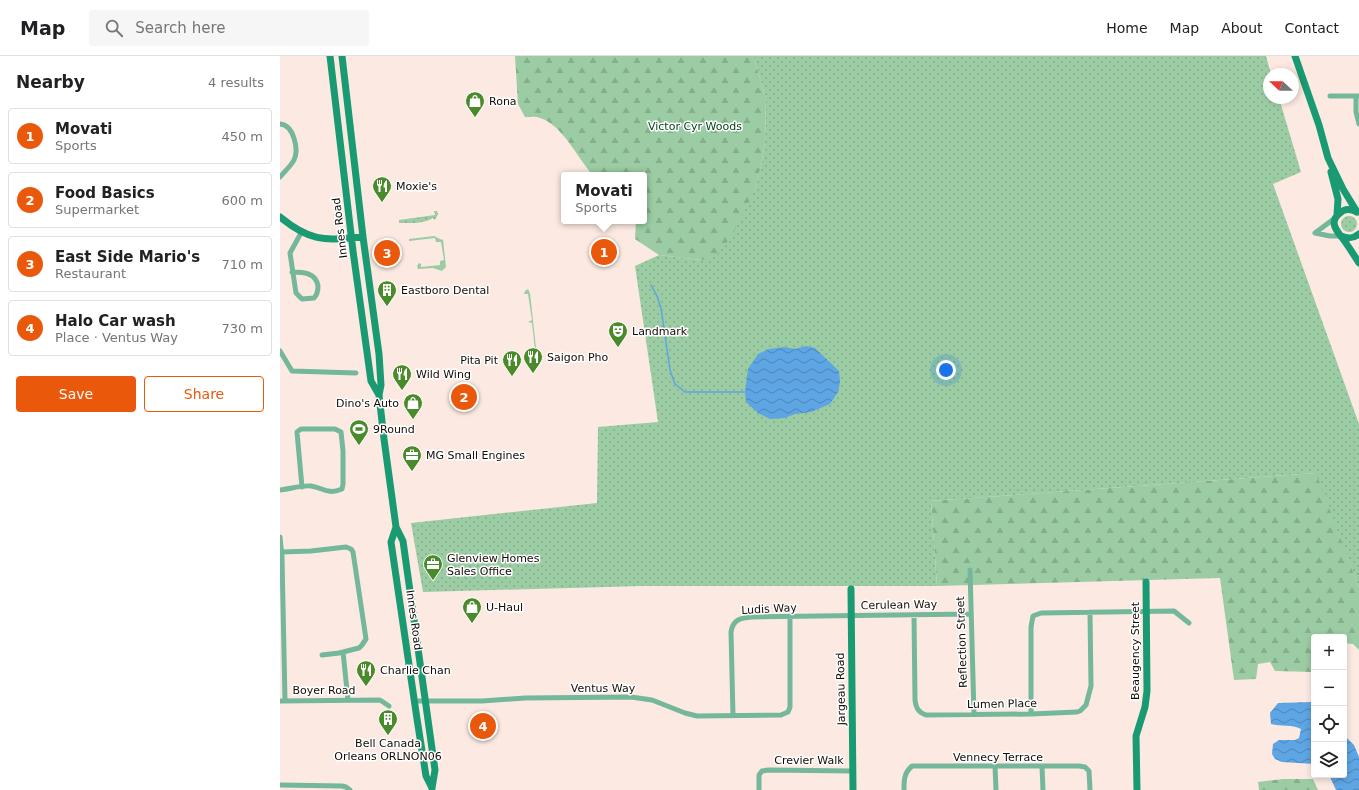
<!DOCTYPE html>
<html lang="en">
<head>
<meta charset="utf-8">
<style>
	body { margin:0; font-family:"DejaVu Sans",sans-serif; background:#f6f6f6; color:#202124 }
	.controls { position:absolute; right:12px; bottom:12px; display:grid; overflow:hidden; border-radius:4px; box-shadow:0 2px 6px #0003 }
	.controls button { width:36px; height:36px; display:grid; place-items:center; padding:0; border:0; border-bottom:1px solid #e0e0e0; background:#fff; color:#202124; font:20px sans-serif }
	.compass { position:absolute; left:983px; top:12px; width:36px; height:36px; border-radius:50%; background:#fff; box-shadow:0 2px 6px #0003; rotate:292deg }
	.you { position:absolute; left:666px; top:314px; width:14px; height:14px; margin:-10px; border:3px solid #fff; border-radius:50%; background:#1a73e8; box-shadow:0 0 0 6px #1a73e833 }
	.badge { display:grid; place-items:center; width:26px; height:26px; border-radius:50%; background:#ea580c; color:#fff; font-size:13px; font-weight:700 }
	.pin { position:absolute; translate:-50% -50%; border:2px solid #fff; box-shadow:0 1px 4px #0006 }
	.popup { position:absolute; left:281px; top:116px; width:86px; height:52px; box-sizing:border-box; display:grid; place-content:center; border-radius:4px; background:#fff; filter:drop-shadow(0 1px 3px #0005); font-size:13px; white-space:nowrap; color:#757577 }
	.popup b { font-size:15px; color:#202124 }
	.popup::after { content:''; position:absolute; left:50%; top:100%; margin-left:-8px; border:8px solid transparent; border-top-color:#fff }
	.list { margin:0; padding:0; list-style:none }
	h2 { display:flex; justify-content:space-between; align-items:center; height:52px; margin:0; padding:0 16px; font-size:17px }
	h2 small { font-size:13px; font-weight:400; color:#757577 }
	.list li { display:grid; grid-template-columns:26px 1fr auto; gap:12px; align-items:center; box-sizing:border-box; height:56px; margin:0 8px 8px; padding:0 8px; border:1px solid #e0e0e0; border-radius:4px }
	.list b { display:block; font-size:15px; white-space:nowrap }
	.list p { margin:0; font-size:13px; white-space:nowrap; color:#757577 }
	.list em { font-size:13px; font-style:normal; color:#757577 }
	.actions { display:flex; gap:8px; padding:12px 16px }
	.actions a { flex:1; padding:9px 0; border:1px solid #ea580c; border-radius:4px; text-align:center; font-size:14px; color:#ea580c }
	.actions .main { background:#ea580c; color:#fff }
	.icon { flex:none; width:22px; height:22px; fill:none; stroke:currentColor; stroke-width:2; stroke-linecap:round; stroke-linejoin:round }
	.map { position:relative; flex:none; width:1079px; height:734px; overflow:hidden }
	header { display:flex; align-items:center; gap:24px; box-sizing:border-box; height:56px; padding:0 20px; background:#fff; border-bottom:1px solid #e0e0e0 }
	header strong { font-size:19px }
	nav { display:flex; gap:22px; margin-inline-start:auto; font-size:14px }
	.search { width:280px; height:36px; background:#f6f6f6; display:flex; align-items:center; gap:10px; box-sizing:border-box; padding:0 14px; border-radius:4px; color:#757577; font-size:15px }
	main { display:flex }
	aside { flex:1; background:#fff }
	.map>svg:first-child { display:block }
</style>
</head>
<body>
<header>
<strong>Map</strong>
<div class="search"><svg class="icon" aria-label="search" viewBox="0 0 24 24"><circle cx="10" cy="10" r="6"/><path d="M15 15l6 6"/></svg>Search here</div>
<nav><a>Home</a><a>Map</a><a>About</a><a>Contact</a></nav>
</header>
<main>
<aside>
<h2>Nearby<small>4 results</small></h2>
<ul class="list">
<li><span class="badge">1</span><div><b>Movati</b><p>Sports</p></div><em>450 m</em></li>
<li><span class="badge">2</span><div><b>Food Basics</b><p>Supermarket</p></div><em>600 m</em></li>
<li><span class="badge">3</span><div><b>East Side Mario's</b><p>Restaurant</p></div><em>710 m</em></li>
<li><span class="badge">4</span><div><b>Halo Car wash</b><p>Place · Ventus Way</p></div><em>730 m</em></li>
</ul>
<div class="actions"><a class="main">Save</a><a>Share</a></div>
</aside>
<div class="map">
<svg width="1079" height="734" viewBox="0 0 1079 734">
	<defs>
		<pattern id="grass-dots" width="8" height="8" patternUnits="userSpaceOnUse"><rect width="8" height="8" fill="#9bcca3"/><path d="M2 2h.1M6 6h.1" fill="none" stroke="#85ae8b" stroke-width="1.8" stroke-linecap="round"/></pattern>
		<pattern id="forest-firs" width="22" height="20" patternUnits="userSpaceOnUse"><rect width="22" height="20" fill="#9bcca3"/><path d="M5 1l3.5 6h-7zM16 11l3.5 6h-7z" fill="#85ae8b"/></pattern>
		<pattern id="water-waves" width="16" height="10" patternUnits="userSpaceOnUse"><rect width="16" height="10" fill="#5ea5e4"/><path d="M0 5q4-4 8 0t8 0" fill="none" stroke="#4c85b7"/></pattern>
	</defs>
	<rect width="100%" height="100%" fill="#fceae2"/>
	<path fill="url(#grass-dots)" d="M473,0H986L991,18H989V42H999L1021,116L993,128L1079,368V532L1035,417L651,445L657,530H361L143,536L131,467L317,447L318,371L378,366L355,210L379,199L421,204L475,134L481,110L485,86L486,42Z
		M154,155H157L158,158L155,164L153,162C144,168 129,167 119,167V164L155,159Z
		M1061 168a8 8 0 1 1 16 0a8 8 0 1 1-16 0Z"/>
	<path fill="url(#forest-firs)" d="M235,0H473L486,42L485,86L481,110L475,134L451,181L437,199L429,203L421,204L379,199L355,183L356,165H364V119H313C297,102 283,69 260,62C256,60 250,61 245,61L238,48Z
		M1036,417L1079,532V594L1073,588L1064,587V581H1034V616L995,615L990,606L978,608L976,623L954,624L940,522L657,530L651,445Z
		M1003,723H1033L1038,734H979L978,726Z"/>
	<path fill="#9bcca3" d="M154,180L162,184L163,183L166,211L162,215L153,212L138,213L137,210L139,207L141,208V211L160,209V205L164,204L161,186H156L155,182L129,185V183Z
		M248,233L250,237L256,292L258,293L254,297L251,295L255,294L252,267L248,266L252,264L248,238H244L245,235Z"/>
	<path fill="url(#water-waves)" d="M526,290L535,292L559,315L560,326L558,336L550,348L531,356L515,358L505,362L490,363L478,357L466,346L465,336L468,313L478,298L489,293L504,291L515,293Z
		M1032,646L1034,648V708L1002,706L995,703L992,698L993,688L999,684H1015L1019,682L1021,673C1012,668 1001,671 991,668L990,657L998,647Z
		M1064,679L1074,689L1079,701V734H1056L1049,719H1064Z"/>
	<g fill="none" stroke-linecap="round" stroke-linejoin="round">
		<path stroke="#5ea5e4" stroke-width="1.5" d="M371,229L377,240L381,252L390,314L395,328L405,336H465"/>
		<path stroke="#74b79b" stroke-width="5" d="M1050,40H1079
			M1076,40V56L1079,68
			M0,68C14,69 19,94 14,104C11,110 4,116 0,121
			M1035,177L1055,162
			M1035,177L1050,180H1060
			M12,216C24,216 36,217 38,230C38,235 37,239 34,242L22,243L16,237L10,197L21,177
			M0,295L12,315L76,317
			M0,434C9,433 23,429 31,430C44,432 47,439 62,433L63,428V395L61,376L55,373H21L17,376L22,431
			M0,481L2,501L5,645
			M2,496L31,495L66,491L71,493L73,496L86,583L82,589L79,592L59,597L42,599
			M690,514L694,658
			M634,559L635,644C636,652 638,656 646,659L751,658L797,656L800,655L806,649L811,630L810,556
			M63,596L68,644
			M0,645L100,644L109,650
			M134,645H202L245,642L351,641L372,644L405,657L417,660L501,659L508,656L510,651V561
			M751,658V571L753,560L761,557L894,555L909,567
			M453,660L451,576C453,563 461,562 472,561L691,558
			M715,710L716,734
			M762,711L763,734
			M0,729L62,730L66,731L70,734
			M479,734V719L482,715L488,714L572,715
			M624,734C624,724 624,717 632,710H799L805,711L809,715L810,734"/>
		<path stroke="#199a73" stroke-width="7" d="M50,0L73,195L91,325L99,339
			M62,0L83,181L99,298L101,329L99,339L104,383L116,471L123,485L155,714L152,732
			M1015,0L1039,69L1048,102L1063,133L1077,156
			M1051,116L1058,143L1057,159
			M1077,156C1071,153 1065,152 1060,157C1048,166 1057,175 1063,183C1069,191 1074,199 1079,207
			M0,161C32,187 45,184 83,181
			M1061,180C1068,183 1073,183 1079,178
			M116,471L111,486L137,663L146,720L152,732
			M571,533L573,734
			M857,734L856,680L865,651L867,635L866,526"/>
	</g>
	<defs>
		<symbol id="shop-pin" viewBox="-11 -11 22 30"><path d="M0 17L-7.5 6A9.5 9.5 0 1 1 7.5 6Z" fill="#4a8a2b" stroke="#fff"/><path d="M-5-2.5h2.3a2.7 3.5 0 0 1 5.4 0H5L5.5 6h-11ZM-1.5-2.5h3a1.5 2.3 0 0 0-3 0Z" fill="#fff"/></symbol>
		<symbol id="restaurant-pin" viewBox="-11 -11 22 30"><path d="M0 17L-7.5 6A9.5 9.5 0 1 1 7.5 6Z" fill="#4a8a2b" stroke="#fff"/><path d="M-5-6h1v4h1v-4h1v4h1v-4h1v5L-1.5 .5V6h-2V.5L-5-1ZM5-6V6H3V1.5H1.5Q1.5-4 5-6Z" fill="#fff"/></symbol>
		<symbol id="building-pin" viewBox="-11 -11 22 30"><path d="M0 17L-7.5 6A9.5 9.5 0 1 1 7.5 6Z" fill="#4a8a2b" stroke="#fff"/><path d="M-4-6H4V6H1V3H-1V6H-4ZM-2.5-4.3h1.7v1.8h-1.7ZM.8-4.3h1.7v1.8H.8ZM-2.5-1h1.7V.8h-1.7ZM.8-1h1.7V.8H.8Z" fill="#fff"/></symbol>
		<symbol id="theatre-pin" viewBox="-11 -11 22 30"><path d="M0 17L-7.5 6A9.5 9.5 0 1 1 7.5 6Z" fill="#4a8a2b" stroke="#fff"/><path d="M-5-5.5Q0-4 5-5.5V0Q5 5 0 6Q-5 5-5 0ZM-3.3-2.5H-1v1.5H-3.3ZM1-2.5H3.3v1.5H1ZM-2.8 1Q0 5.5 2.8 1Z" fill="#fff"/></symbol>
		<symbol id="stadium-pin" viewBox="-11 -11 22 30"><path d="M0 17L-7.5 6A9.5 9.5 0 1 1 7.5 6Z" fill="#4a8a2b" stroke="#fff"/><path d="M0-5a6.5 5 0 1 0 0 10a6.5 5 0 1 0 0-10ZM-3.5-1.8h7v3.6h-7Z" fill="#fff"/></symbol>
		<symbol id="office-pin" viewBox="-11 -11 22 30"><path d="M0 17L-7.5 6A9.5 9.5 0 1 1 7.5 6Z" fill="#4a8a2b" stroke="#fff"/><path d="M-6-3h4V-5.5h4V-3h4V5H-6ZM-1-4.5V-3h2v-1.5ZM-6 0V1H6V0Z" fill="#fff"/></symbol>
	</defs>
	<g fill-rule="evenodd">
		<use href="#shop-pin" x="184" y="34" width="22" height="30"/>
		<use href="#restaurant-pin" x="91" y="119" width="22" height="30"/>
		<use href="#building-pin" x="96" y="223" width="22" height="30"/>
		<use href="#theatre-pin" x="327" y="264" width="22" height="30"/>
		<use href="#restaurant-pin" x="242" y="290" width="22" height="30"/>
		<use href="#restaurant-pin" x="221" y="293" width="22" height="30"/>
		<use href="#restaurant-pin" x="111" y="307" width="22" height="30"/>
		<use href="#shop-pin" x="122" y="336" width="22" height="30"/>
		<use href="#stadium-pin" x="68" y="362" width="22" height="30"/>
		<use href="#office-pin" x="121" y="388" width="22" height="30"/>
		<use href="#office-pin" x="142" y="497" width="22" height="30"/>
		<use href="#shop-pin" x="181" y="540" width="22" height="30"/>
		<use href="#restaurant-pin" x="75" y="603" width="22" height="30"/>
		<use href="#building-pin" x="97" y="652" width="22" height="30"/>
	</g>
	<g text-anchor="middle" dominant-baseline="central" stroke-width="3" stroke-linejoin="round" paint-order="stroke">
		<g font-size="11" fill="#130b06" stroke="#fff" text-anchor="start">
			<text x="209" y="45">Rona</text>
			<text x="116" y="130">Moxie's</text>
			<text x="121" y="234">Eastboro Dental</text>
			<text x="352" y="275">Landmark</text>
			<text x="267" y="301">Saigon Pho</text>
			<text x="218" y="304" text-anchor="end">Pita Pit</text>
			<text x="136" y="318">Wild Wing</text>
			<text x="119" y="347" text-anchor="end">Dino's Auto</text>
			<text x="93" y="373">9Round</text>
			<text x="146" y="399">MG Small Engines</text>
			<text x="167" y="502">Glenview Homes<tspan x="167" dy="13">Sales Office</tspan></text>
			<text x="206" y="551">U-Haul</text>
			<text x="100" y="614">Charlie Chan</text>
			<text x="108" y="687" text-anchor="middle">Bell Canada<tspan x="108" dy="13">Orleans ORLNON06</tspan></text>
		</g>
		<g font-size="11" fill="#003d16" stroke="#fff">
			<text x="415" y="70">Victor Cyr Woods</text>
		</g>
		<g font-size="11" fill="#130b06" stroke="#fff">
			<text transform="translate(60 172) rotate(-97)">Innes Road</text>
			<text transform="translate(619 549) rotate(-1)">Cerulean Way</text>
			<text transform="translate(489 553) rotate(-3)">Ludis Way</text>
			<text transform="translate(134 564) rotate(82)">Innes Road</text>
			<text transform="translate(682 586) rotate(-92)">Reflection Street</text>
			<text transform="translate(855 595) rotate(-90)">Beaugency Street</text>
			<text x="323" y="632">Ventus Way</text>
			<text transform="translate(561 633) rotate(-91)">Jargeau Road</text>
			<text x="44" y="634">Boyer Road</text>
			<text transform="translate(722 648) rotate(-1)">Lumen Place</text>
			<text x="718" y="701">Vennecy Terrace</text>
			<text x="529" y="704">Crevier Walk</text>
		</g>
	</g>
</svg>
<div class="controls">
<button>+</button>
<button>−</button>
<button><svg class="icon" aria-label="locate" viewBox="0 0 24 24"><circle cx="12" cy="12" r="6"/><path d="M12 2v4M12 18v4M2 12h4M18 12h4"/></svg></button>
<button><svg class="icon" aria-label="layers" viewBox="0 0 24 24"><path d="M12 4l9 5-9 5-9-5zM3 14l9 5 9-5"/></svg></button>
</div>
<svg class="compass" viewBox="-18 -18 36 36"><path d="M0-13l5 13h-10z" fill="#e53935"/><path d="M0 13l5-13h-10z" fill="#757577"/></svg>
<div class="you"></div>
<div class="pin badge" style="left:324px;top:196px">1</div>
<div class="popup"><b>Movati</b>Sports</div>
<div class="pin badge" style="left:184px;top:341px">2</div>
<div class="pin badge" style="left:107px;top:197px">3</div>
<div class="pin badge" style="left:203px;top:670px">4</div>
</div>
</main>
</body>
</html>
